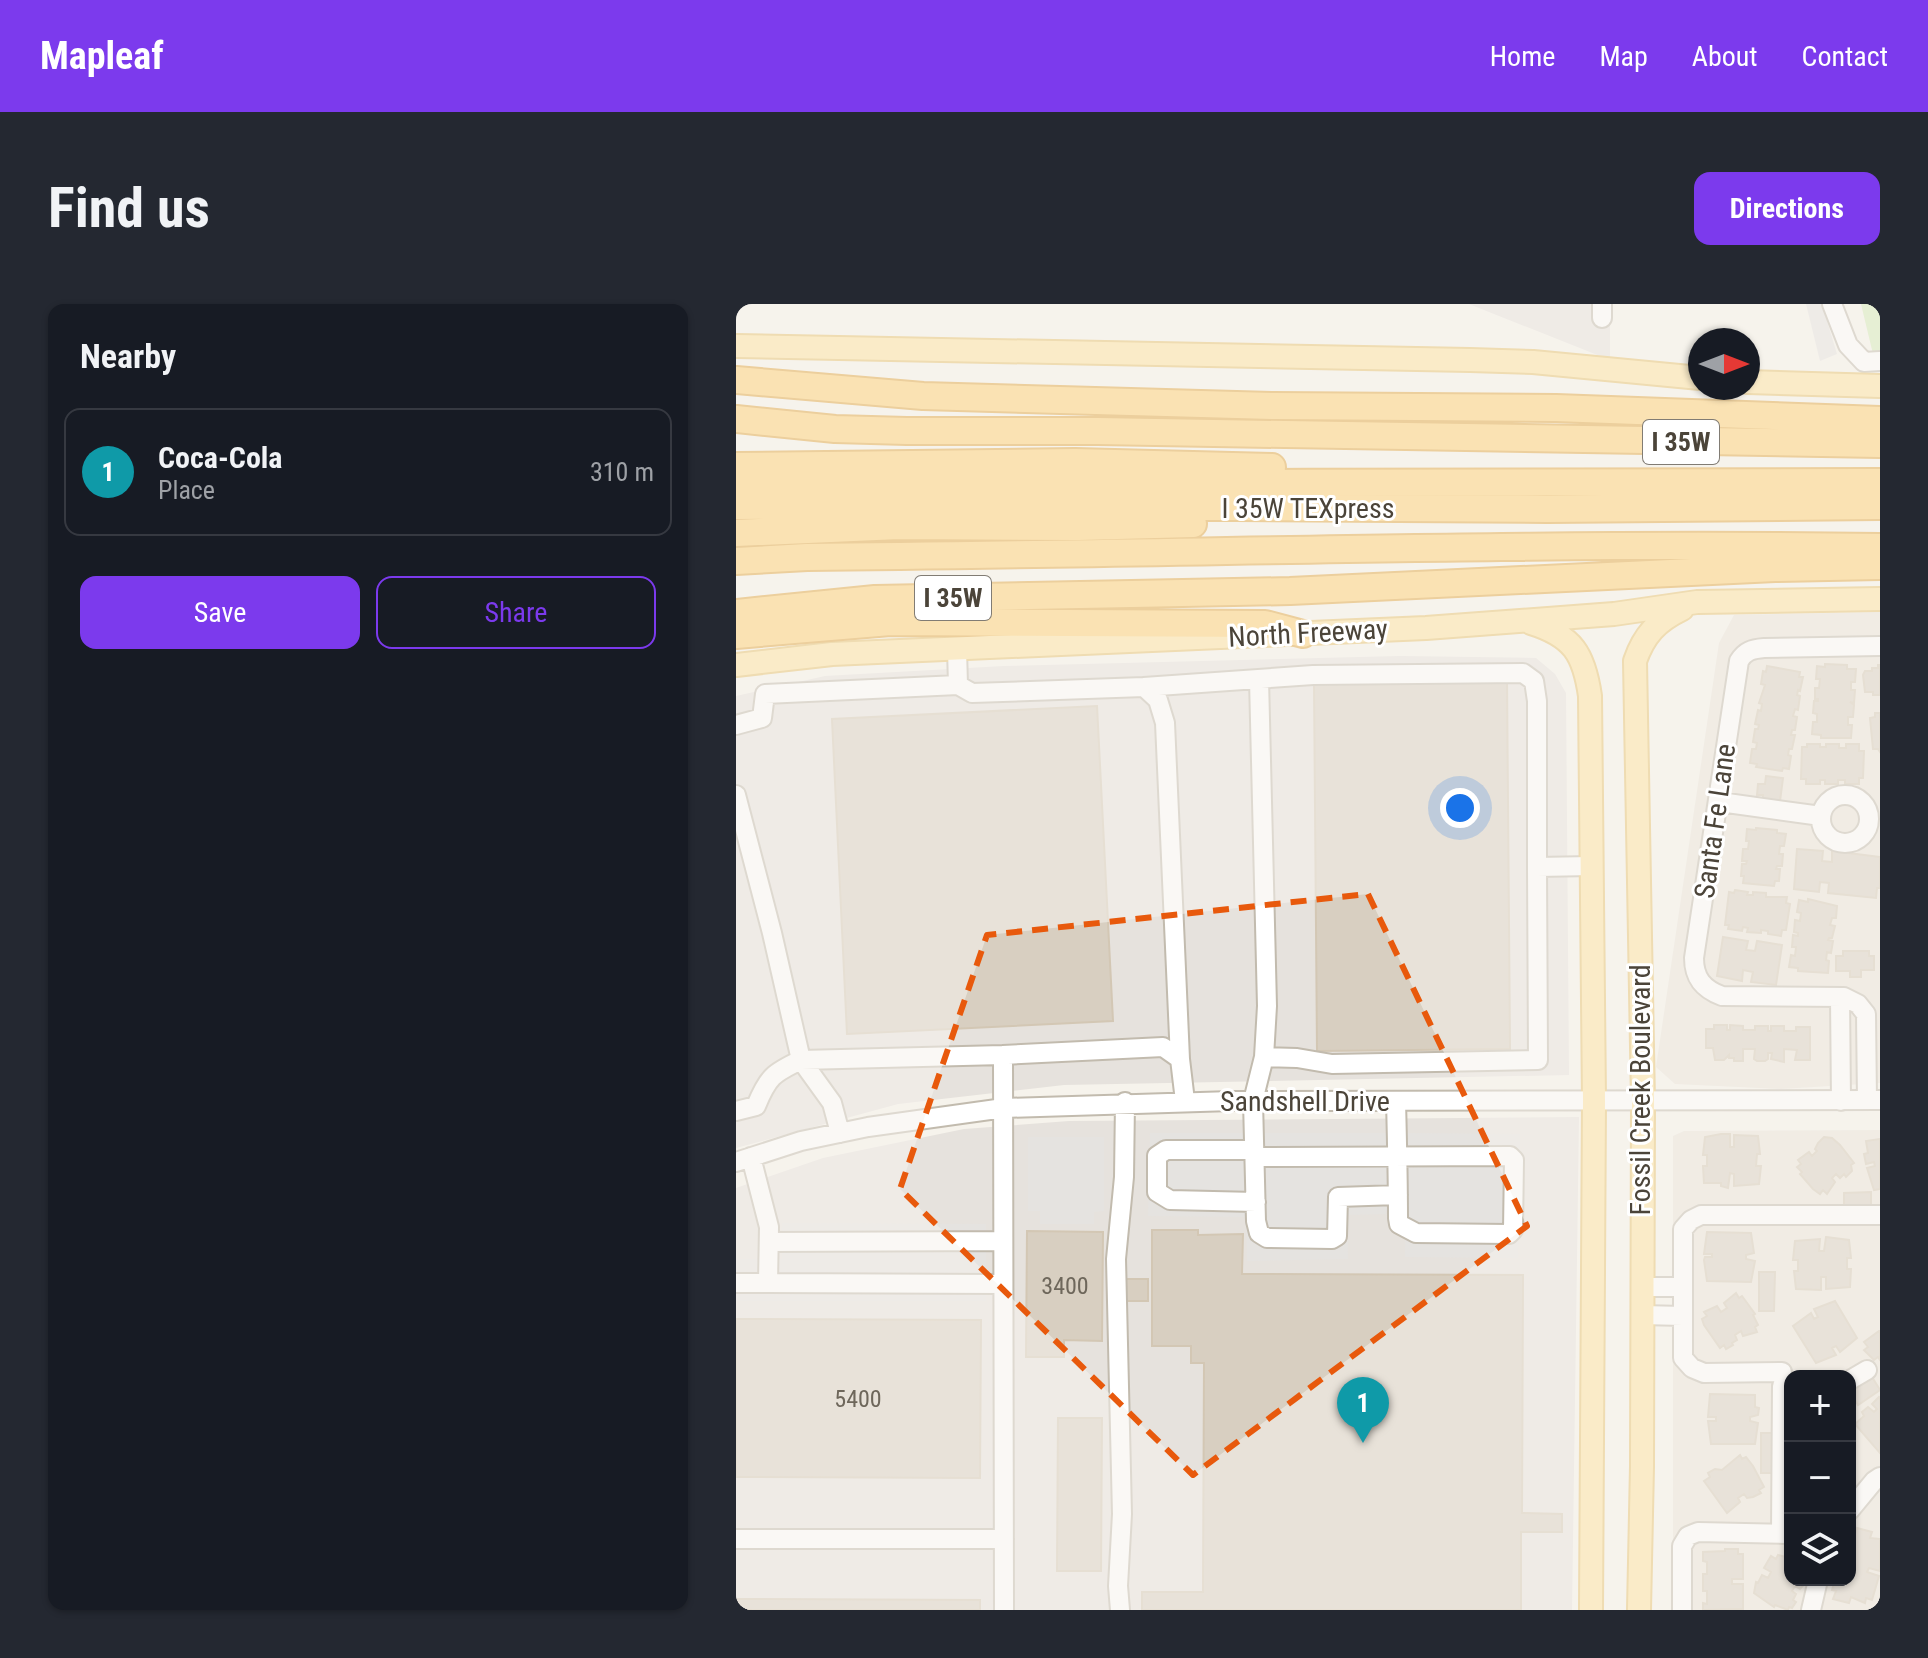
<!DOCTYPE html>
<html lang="en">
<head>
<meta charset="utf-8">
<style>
	body { margin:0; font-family:"Roboto Condensed",sans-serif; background:#242831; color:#f1f3f6 }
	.controls { position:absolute; right:24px; bottom:24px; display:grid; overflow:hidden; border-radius:16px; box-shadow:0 2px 6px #0004 }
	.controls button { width:72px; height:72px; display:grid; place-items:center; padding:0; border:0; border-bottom:2px solid #363941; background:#171b24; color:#f1f3f6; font:40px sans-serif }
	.compass { position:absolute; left:952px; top:24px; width:72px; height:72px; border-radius:50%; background:#171b24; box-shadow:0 2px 6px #0004; rotate:90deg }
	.you { position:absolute; left:724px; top:504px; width:28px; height:28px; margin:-20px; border:6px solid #fff; border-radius:50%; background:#1a73e8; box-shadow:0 0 0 12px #1a73e833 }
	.badge { display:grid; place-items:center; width:52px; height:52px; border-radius:50%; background:#7c3aed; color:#fff; font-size:26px; font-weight:700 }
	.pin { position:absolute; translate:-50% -66px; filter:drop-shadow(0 2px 4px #0008) }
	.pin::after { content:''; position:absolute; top:42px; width:28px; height:24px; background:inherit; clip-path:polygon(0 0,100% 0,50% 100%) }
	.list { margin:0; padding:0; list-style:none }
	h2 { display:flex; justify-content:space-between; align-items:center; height:104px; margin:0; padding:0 32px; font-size:34px }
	h2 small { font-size:26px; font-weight:400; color:#9ea1a6 }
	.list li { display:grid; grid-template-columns:52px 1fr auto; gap:24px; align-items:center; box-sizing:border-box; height:128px; margin:0 16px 16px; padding:0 16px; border:2px solid #363941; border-radius:16px }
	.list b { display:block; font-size:30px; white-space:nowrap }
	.list p { margin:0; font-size:26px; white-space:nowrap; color:#9ea1a6 }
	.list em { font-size:26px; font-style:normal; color:#9ea1a6 }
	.actions { display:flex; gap:16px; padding:24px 32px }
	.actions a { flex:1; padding:18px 0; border:2px solid #7c3aed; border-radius:16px; text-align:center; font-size:28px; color:#7c3aed }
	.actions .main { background:#7c3aed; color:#fff }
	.icon { flex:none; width:44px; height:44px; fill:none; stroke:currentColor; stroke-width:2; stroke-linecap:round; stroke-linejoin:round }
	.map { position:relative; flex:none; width:1144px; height:1306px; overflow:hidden; border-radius:16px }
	header { display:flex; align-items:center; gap:48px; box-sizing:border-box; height:112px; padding:0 40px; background:#7c3aed; color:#fff }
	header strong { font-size:38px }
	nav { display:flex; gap:44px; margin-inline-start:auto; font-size:28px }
	.intro { display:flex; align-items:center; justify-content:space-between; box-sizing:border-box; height:192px; padding:0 48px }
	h1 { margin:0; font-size:56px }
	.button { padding:20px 36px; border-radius:16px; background:#7c3aed; color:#fff; font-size:28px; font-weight:700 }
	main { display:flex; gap:48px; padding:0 48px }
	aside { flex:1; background:#171b24; border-radius:16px; box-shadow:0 2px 6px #0004 }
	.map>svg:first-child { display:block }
</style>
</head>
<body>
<header>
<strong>Mapleaf</strong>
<nav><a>Home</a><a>Map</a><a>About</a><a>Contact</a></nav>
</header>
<div class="intro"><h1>Find us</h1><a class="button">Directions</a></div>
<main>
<aside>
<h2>Nearby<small></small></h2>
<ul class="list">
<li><span class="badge" style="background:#0f9aa8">1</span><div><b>Coca-Cola</b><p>Place</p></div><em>310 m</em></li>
</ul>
<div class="actions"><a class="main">Save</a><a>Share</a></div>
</aside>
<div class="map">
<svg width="1144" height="1306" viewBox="0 0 1144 1306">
	<rect width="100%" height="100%" fill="#f6f3ec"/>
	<path fill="#eae5da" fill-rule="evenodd" d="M1144,308V779L1045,785L939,780L920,763L983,339L998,311Z
		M1144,826V1306H937V832L948,827ZM1054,1072H1114V1276H1054Z"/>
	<path fill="#e6e2dd" d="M733,0H874V56Z
		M664,352L800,354L819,370L830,389L833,771L328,781L162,800L0,844V392L89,372L268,362Z
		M843,813L836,1306H0V884L87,854L228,825L333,817Z"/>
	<path fill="#d2eab5" d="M1125,0H1144V50H1137Z"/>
	<path fill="#e5e3e0" d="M1070,0H1086L1101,50L1084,57Z
		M414,829H655V891L650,910L611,911L612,955L511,957L510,913L412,912Z
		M670,829L784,830L782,954L669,953Z
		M292,833H368V907L358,908V920H304V907H292Z
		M46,919L250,920V997H0V955H46Z"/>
	<path fill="#d8cfc1" stroke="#d3c7b4" stroke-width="2" d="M1089,360L1111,361V365H1120L1119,378H1115V386H1119L1118,399L1114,398L1118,401L1117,413H1112V421H1116L1115,434H1085V431L1076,430L1077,418H1081V410L1077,409L1078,397H1082V395H1079V384H1083L1084,375H1080L1081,362L1089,363Z
		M1142,361H1144V391H1137V388H1129L1127,371L1129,367H1136V364H1142Z
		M1031,362L1064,368L1063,373H1067L1064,387L1062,386L1061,391L1064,392L1062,406L1059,405L1057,412L1061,413L1059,426H1056L1055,431H1059L1056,445H1053L1052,451L1055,452L1053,465L1047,464L1046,467L1020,463L1021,460L1014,459L1016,445H1020L1021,439L1017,438L1019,425H1022L1023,421L1019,420L1022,406L1025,407L1026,400L1023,399L1029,381L1025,380L1027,367L1030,368Z
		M771,376L774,745L581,747L578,378Z
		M361,402L377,717L111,730L96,415Z
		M1139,409H1144V448L1142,445H1137L1134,414L1139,413Z
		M1071,440H1084V443H1090V440H1103V444H1110V440H1123V447H1128L1127,474H1123V480H1109V476H1102V480H1089V476H1084V480H1070V475H1065L1066,443H1071Z
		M1030,472L1047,474L1044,497L1027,494V491H1021L1022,480H1029Z
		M1020,524L1041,526V529L1050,530L1048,542H1044L1043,550H1047L1046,562H1041L1040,565H1044L1043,577H1039L1038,582L1007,579L1008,572H1005L1006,560H1010L1011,557H1006L1007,545H1012L1013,537H1010L1011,525L1020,526Z
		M1061,545L1087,547L1086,557L1096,558V547L1144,553V584H1141L1140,594L1092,589L1093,579L1084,578L1083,588L1058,585Z
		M999,586L1012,588L1011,591H1017V588L1030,589V593H1051L1050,599L1054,600L1050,626H1046L1045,632L1032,630V627L1025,626V629L1011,628L1012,624L1007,623L1006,627L992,625L993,621H989L993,588L998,589Z
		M1072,595L1101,602L1100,614H1096L1094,621L1099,622L1096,634H1093L1092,636L1097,637L1095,649L1091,648L1090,656L1093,657L1092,669L1062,667V664L1053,663L1055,651L1059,652L1060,643H1056L1057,631L1062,632V629L1058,628L1059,616L1064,617L1065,609L1061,608L1063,596L1072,598Z
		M987,633L1012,637L1010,646L1019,647L1021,637L1046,641L1040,681L1015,678L1017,668L1007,666L1006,677L981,672Z
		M1107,647H1133V652H1138V666H1125V673H1114V667H1100V652H1107Z
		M978,721H991V726H994V721L1007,722V726H1019V722H1032V727H1035V722H1048V727H1060V723H1074V756H1059L1061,746L1048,745V758L1035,755L1036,749H1032V755L1029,757H1021L1018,755L1019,745H1007V757H998V754H993V751L988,756H979L977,744H970V725H978Z
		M985,830H994V843H998V831L1022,832L1024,850H1021L1020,862H1025L1023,880L998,882V870L994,869L992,884L985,882V879H968L967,862H971V851H967L969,833Z
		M1088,833L1096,834L1104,841L1118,859L1115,861L1116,867L1110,873L1108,870L1104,874L1100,870L1096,874L1099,878L1091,890L1087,886L1084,890L1077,885L1064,870L1066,868L1061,863L1065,860L1062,856L1073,848L1076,852L1081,847L1079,845L1082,839Z
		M1144,835V885L1138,886L1131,864L1139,862L1138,858L1130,860L1128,850L1132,849L1130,837Z
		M1135,888V904L1108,905V889Z
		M416,926H462V931L507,930L506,970L787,971L786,1209L826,1210V1228H785V1306H406V1288H467L468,1059H455V1042H416Z
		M291,927L367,928L366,1037L328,1036V1053H290Z
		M971,928L1015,929L1018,949L1010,951V955L1019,957L1015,978L971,977L968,956L969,953H976V950H968Z
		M1090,933L1113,936L1115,954H1111V965H1115L1114,983L1090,985V973H1085V986L1060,985L1058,967H1062V956H1057L1059,937L1084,935L1083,947H1088Z
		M1023,968H1039L1038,1007H1023Z
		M381,975H412V997H381Z
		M1000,989L1003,994L1006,992L1019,1010L1017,1011L1022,1021L1019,1023L1021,1028L1007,1032L1005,1027L999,1031L1001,1036L996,1039L997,1041L990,1045L988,1041L984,1044L968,1021L966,1015L971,1012L968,1008L981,1002L985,1008L991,1004L988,999Z
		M1099,997L1121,1034L1104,1048L1100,1042L1096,1044L1100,1051L1080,1059L1057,1022L1075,1009L1078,1015L1082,1013L1078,1005Z
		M0,1015L245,1016L244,1174L0,1173Z
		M1143,1027H1144V1056L1142,1053L1138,1056L1128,1046L1132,1043L1128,1038Z
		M1136,1073L1144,1086L1122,1101L1114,1087Z
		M974,1090L1019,1091V1103L1023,1104L1022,1111L1014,1113V1117L1022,1119L1019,1140H975L972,1117H980V1113H972Z
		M1143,1093L1144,1094V1149L1119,1120L1128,1112L1126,1108L1132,1103L1138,1108L1141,1105L1136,1100Z
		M322,1114H366L365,1267H321Z
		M1025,1129H1040V1169H1025Z
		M1004,1151L1006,1155L1010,1153L1017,1162L1028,1183L1023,1186L1025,1189L1017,1193L1011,1194L1008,1190L1002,1194L1004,1198L991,1209L968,1177L974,1173L972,1169L979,1165L986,1166Z
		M1121,1224L1136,1228L1134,1234L1144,1235V1267L1133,1264L1131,1268L1143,1272L1136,1296L1130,1294L1129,1299L1115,1293L1113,1299L1097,1295L1100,1287L1096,1286L1099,1276H1114V1229L1119,1230Z
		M989,1245H1002V1250H1007V1275H996V1280H1007V1305L967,1306V1299L971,1300V1287H967V1270H971V1258L967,1257V1248L989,1247Z
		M1042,1251L1054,1254V1276H1072L1064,1285L1059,1282L1056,1287L1060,1290L1057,1296L1060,1298L1056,1304L1053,1303L1052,1306L1039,1301L1038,1303L1018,1289L1020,1278L1022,1279L1026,1271L1032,1274L1035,1268L1028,1264L1035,1252L1040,1255Z
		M0,1295L244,1296V1306H0Z"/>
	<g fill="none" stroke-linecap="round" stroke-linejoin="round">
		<defs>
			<path id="minor" d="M866,0V14
				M1096,0L1112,41L1128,58L1144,57
				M221,345L222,381L236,389L408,383L422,396L429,419L444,755
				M523,375L531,702L528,753
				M408,383L577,371L787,369L798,377L801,397V563L856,562
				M0,421L26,414L29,390L222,381
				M0,491L36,629L65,756L96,799L104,829
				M1085 515a24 24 0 1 1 48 0a24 24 0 1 1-48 0Z
				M984,498L1085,512
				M1104,693L1105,797
				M1131,796L1130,710L1122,700L1108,693L986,692C967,685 958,674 958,654L1003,357C1009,347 1016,345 1028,344L1144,342
				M0,807L20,802C32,773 37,769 65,756L267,751
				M518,846H430L421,852V888L434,896L520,898
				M15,853L33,923L32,979L267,980
				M518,853L774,852L778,856L777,926L773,930L680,929L663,920L662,914C662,875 661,836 660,797
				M0,858L65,837L132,823L268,804L496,797L1144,796
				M662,891L602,893L601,932L596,935L531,934L523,929L520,917L517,797L528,753L561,754L596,760L802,756L801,563
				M33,938L267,937
				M0,979H32
				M906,983H947
				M906,1011L947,1012
				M1046,1068L968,1069L956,1064L947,1054V925L955,916L965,911H1144
				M1114,1076L1131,1066
				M1114,1206L1138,1177L1144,1173
				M1045,1230L1046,1082L1054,1083
				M0,1235H268
				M268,1306L267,751L427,743L444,755L449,797
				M384,1306L382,1282L386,1210L380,955L388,873L389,798
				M946,1306V1242L952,1232L962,1228L1054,1230
				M1075,1306L1082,1276"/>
			<path id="major" d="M0,42L734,56L797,58L964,74
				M1012,78L1144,82
				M795,319C837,332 848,350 854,392L858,797L855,1306
				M0,361L96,350L690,324L878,310L961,298L1144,295
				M903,1306L906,1162L907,798L899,357C908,331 921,317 946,305"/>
			<path id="highway" d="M0,76L187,92L537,102L820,104L1144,116
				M0,115L99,125L171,127H361L1144,140
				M0,162L339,158L536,163
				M0,181C381,179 763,178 1144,178
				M0,202L186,201L811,205L1144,202
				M0,229L163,222L342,223L457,220
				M0,257L71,253C429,250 786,238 1144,243
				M0,309L139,295L554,287L1039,264L1144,262
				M0,331L154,318L529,320L567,330"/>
		</defs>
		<use href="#minor" stroke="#c2bbae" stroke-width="22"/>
		<use href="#major" stroke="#e6c16a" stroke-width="26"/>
		<use href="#highway" stroke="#e0a43c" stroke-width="30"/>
		<use href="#minor" stroke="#fff" stroke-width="18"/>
		<use href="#major" stroke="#ffe39c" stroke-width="22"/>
		<use href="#highway" stroke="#ffcf6e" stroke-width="26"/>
	</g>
	<path d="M0 0H1144V1306H0ZM632,590L791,922L457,1171L164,885L251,631Z" fill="#f6f3ec" fill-opacity=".55" fill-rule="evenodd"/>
	<path fill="none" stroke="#e8590c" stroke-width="6" stroke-dasharray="16 10" stroke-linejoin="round" d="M632,590L791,922L457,1171L164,885L251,631Z"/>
	<g text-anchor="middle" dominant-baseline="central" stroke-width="6" stroke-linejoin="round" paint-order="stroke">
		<g font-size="24" fill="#6e675b">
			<text x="329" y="982">3400</text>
			<text x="122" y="1095">5400</text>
		</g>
		<g fill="#fff" stroke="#817c74" stroke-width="2">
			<rect x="907" y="116" width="76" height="44" rx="6"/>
			<rect x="179" y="272" width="76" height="44" rx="6"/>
		</g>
		<g font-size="26" font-weight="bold" fill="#4b4439">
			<text x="945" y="138">I 35W</text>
			<text x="217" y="294">I 35W</text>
		</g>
		<g font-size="28" fill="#4b4439" stroke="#fff">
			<text x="572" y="204">I 35W TEXpress</text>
			<text transform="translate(572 329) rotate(-3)">North Freeway</text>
			<text transform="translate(979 517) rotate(-82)">Santa Fe Lane</text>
			<text transform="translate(904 786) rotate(-90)">Fossil Creek Boulevard</text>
			<text x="569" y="797">Sandshell Drive</text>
		</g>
	</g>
</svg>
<div class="controls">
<button>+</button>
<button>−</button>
<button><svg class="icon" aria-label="layers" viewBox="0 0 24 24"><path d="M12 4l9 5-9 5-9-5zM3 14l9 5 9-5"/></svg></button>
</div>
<svg class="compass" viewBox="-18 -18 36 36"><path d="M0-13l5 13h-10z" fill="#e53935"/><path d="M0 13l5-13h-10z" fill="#9ea1a6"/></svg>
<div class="you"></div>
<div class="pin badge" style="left:627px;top:1139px;background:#0f9aa8">1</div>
</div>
</main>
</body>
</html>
